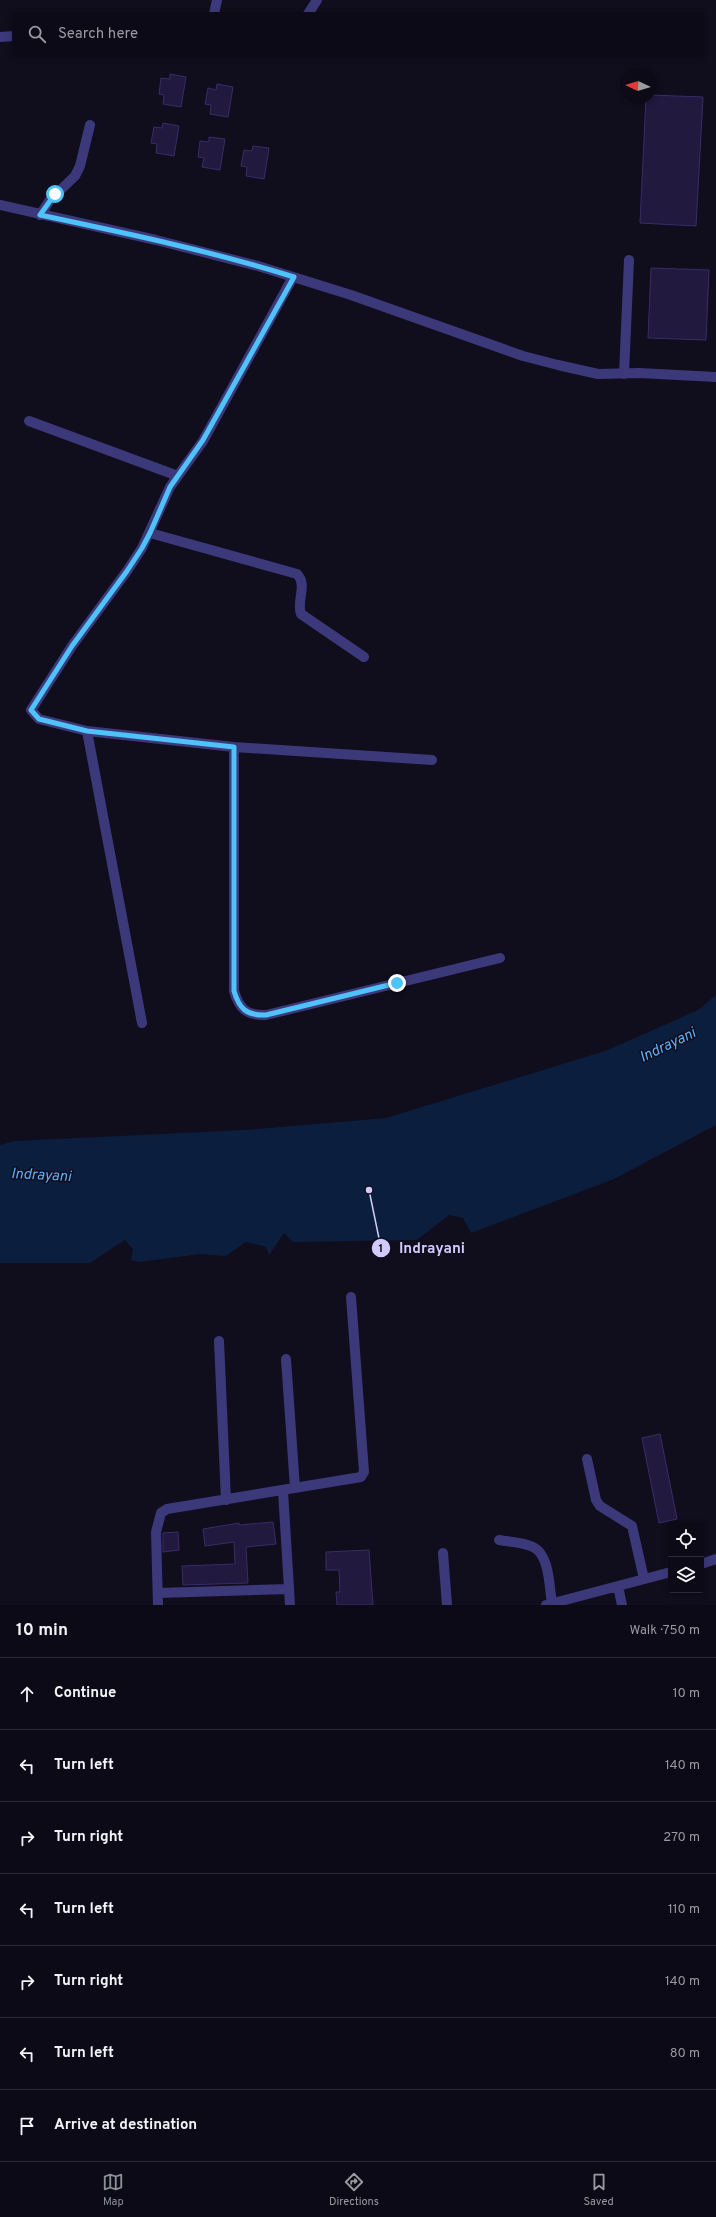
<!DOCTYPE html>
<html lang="en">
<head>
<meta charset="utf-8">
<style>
	body { margin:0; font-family:Overpass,sans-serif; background:#1a1823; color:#f1f3f6 }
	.controls { position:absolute; right:12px; bottom:12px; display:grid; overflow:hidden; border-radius:4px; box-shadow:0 2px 6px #0003 }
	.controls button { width:36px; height:36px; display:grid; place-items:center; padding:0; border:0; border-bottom:1px solid #2c2b35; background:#0c0a16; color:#f1f3f6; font:20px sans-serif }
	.compass { position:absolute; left:620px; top:68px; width:36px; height:36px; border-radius:50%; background:#0c0a16; box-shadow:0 2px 6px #0003; rotate:274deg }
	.stop { position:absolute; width:12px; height:12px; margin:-9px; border:3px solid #4fc3f7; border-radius:50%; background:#fff }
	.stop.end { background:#4fc3f7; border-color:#fff; box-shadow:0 1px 4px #0008 }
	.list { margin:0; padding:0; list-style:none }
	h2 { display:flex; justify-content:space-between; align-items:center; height:52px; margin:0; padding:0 16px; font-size:17px }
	h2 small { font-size:13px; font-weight:400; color:#9a9aa1 }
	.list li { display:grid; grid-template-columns:26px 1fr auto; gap:12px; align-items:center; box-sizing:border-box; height:72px; padding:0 16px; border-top:1px solid #2c2b35 }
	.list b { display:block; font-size:15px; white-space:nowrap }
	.list em { font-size:13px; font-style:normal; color:#9a9aa1 }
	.icon { flex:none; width:22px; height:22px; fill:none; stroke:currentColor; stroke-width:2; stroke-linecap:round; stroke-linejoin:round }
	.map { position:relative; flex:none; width:716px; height:1605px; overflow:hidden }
	.search { position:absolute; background:#0c0a16; box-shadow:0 2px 6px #0003; left:12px; right:12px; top:12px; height:44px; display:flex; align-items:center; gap:10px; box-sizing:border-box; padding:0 14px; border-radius:4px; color:#9a9aa1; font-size:15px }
	.sheet { height:556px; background:#0c0a16 }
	nav { display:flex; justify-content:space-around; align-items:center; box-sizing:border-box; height:56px; border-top:1px solid #2c2b35; background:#0c0a16; font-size:11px; color:#9a9aa1 }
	nav a { display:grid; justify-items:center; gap:2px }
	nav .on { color:#8c9099 }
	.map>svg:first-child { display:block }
</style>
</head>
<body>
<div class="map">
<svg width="716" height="1605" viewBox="0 0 716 1605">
	<rect width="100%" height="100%" fill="#100d1d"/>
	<path fill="#0c1e3d" d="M716,995V1125L614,1179L471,1233L463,1218L449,1215L417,1240L293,1242L284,1233L269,1255L266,1247L246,1242L226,1256L201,1254L139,1262L131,1260L133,1249L125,1240L90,1263H0V1145L14,1141L244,1130L386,1118L608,1050L698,1010Z"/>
	<path fill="#21193e" stroke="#392c69" d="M170,74L186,77L181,107L163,104L164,95L159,94L161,78L170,79Z
		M217,84L233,87L228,117L210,114L211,105L205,104L208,88L216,90Z
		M650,95L703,97L696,226L640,223L646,98H650Z
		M163,123L179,126L174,156L156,153L157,144L151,143L154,127L162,128Z
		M209,137L225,139L220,170L202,167L204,158L198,157L200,141L209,142Z
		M253,146L269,148L264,179L246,176L247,167L241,166L244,150L252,151Z
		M651,268L709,270L706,340L648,338Z
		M660,1434L677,1519L659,1523L642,1438Z
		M273,1522L276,1544L246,1547L248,1583L183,1585L182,1566L235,1564L234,1542L205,1546L203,1529L239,1523V1525Z
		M178,1532L179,1550L163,1552V1533Z
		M369,1550L373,1605H337L336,1592H340L339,1570H326V1552Z"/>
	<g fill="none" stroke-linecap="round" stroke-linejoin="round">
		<path stroke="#3c397b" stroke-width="10" d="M214,14L217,0
			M308,14L317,0
			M0,37L14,36
			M0,205L156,240L258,266L351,295L523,356L558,365L598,374L639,373L716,377
			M40,215L50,200L75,176L80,166L90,125
			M624,374L629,260
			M29,421L178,476
			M150,533L297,574C308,585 296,601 301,614L364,657
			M87,731L234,747L432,760
			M234,747V991C239,1008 246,1016 266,1015L500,958
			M142,1023L87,731L39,719L31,710L72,646L127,571L142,548L170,487L203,441L293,277
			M219,1341L226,1500
			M286,1359L295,1488
			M587,1459L596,1500L600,1506L632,1526L644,1579
			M283,1491L290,1605
			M499,1540C510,1542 523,1542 533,1547C550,1555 549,1587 552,1603
			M443,1553L447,1605
			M701,1564L716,1559
			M618,1586L622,1605
			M158,1593L289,1589
			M158,1605L156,1532L161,1513L167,1509L361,1477L364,1472L351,1297
			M546,1605L671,1572"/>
	</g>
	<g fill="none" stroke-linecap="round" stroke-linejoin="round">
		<path stroke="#4fc3f7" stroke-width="5" d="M55,194L40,215C125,233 211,251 294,277L203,440L170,487L150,533L142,548L127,571L72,646L31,710L39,719L87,731L234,747V991C239,1008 246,1016 266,1015L397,983"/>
	</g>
	<g text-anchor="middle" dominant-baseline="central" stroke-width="3" stroke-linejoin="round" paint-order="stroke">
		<g font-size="15" font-style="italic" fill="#5db0f9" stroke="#100d1d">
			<text transform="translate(668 1046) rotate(-26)">Indrayani</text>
			<text transform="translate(41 1176) rotate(3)">Indrayani</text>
		</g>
	</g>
	<path fill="none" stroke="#d1cbfd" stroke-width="1.5" d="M369 1190L381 1248"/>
	<g fill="#d1cbfd" stroke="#100d1d" stroke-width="1.5">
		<circle cx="369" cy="1190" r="4"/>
		<circle cx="381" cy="1248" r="10"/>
	</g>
	<g font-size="12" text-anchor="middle" font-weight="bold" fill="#111">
		<text x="381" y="1252">1</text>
	</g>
	<g font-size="15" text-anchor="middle" font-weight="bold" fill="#d1cbfd" stroke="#100d1d" stroke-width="3" stroke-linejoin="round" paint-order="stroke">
		<text x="432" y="1253">Indrayani</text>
	</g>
</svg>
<div class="controls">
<button><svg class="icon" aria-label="locate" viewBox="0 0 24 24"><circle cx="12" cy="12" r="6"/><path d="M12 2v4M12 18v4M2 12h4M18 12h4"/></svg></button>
<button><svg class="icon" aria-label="layers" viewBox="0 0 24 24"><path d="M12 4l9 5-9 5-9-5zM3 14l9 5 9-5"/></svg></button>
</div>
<svg class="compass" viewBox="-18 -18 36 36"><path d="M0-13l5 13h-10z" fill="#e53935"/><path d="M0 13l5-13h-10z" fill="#9a9aa1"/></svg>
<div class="stop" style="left:55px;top:194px"></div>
<div class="stop end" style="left:397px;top:983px"></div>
<div class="search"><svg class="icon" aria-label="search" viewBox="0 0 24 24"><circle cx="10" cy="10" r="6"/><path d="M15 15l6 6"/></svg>Search here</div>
</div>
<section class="sheet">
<h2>10 min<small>Walk · 750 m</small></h2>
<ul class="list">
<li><svg class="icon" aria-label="ahead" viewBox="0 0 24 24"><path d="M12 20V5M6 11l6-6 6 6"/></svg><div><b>Continue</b></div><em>10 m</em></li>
<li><svg class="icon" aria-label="left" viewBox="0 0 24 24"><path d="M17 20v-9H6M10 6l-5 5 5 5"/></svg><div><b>Turn left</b></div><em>140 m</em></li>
<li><svg class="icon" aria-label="right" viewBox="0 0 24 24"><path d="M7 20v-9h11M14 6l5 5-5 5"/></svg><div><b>Turn right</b></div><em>270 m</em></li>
<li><svg class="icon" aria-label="left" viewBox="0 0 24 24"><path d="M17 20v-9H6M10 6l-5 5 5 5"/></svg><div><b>Turn left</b></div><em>110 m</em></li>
<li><svg class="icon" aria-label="right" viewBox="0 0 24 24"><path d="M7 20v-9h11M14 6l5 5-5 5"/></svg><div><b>Turn right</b></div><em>140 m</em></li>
<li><svg class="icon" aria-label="left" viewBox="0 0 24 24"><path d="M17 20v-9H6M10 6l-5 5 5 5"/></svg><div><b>Turn left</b></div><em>80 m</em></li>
<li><svg class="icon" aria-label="arrive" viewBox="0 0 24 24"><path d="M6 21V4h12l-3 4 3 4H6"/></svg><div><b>Arrive at destination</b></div></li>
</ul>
</section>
<nav>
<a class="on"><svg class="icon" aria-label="map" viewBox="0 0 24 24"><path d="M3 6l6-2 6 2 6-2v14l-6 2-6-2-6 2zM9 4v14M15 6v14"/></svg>Map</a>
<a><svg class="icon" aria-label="directions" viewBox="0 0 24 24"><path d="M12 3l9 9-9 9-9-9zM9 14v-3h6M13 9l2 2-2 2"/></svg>Directions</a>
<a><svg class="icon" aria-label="saved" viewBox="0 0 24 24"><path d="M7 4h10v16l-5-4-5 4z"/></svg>Saved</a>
</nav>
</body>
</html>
